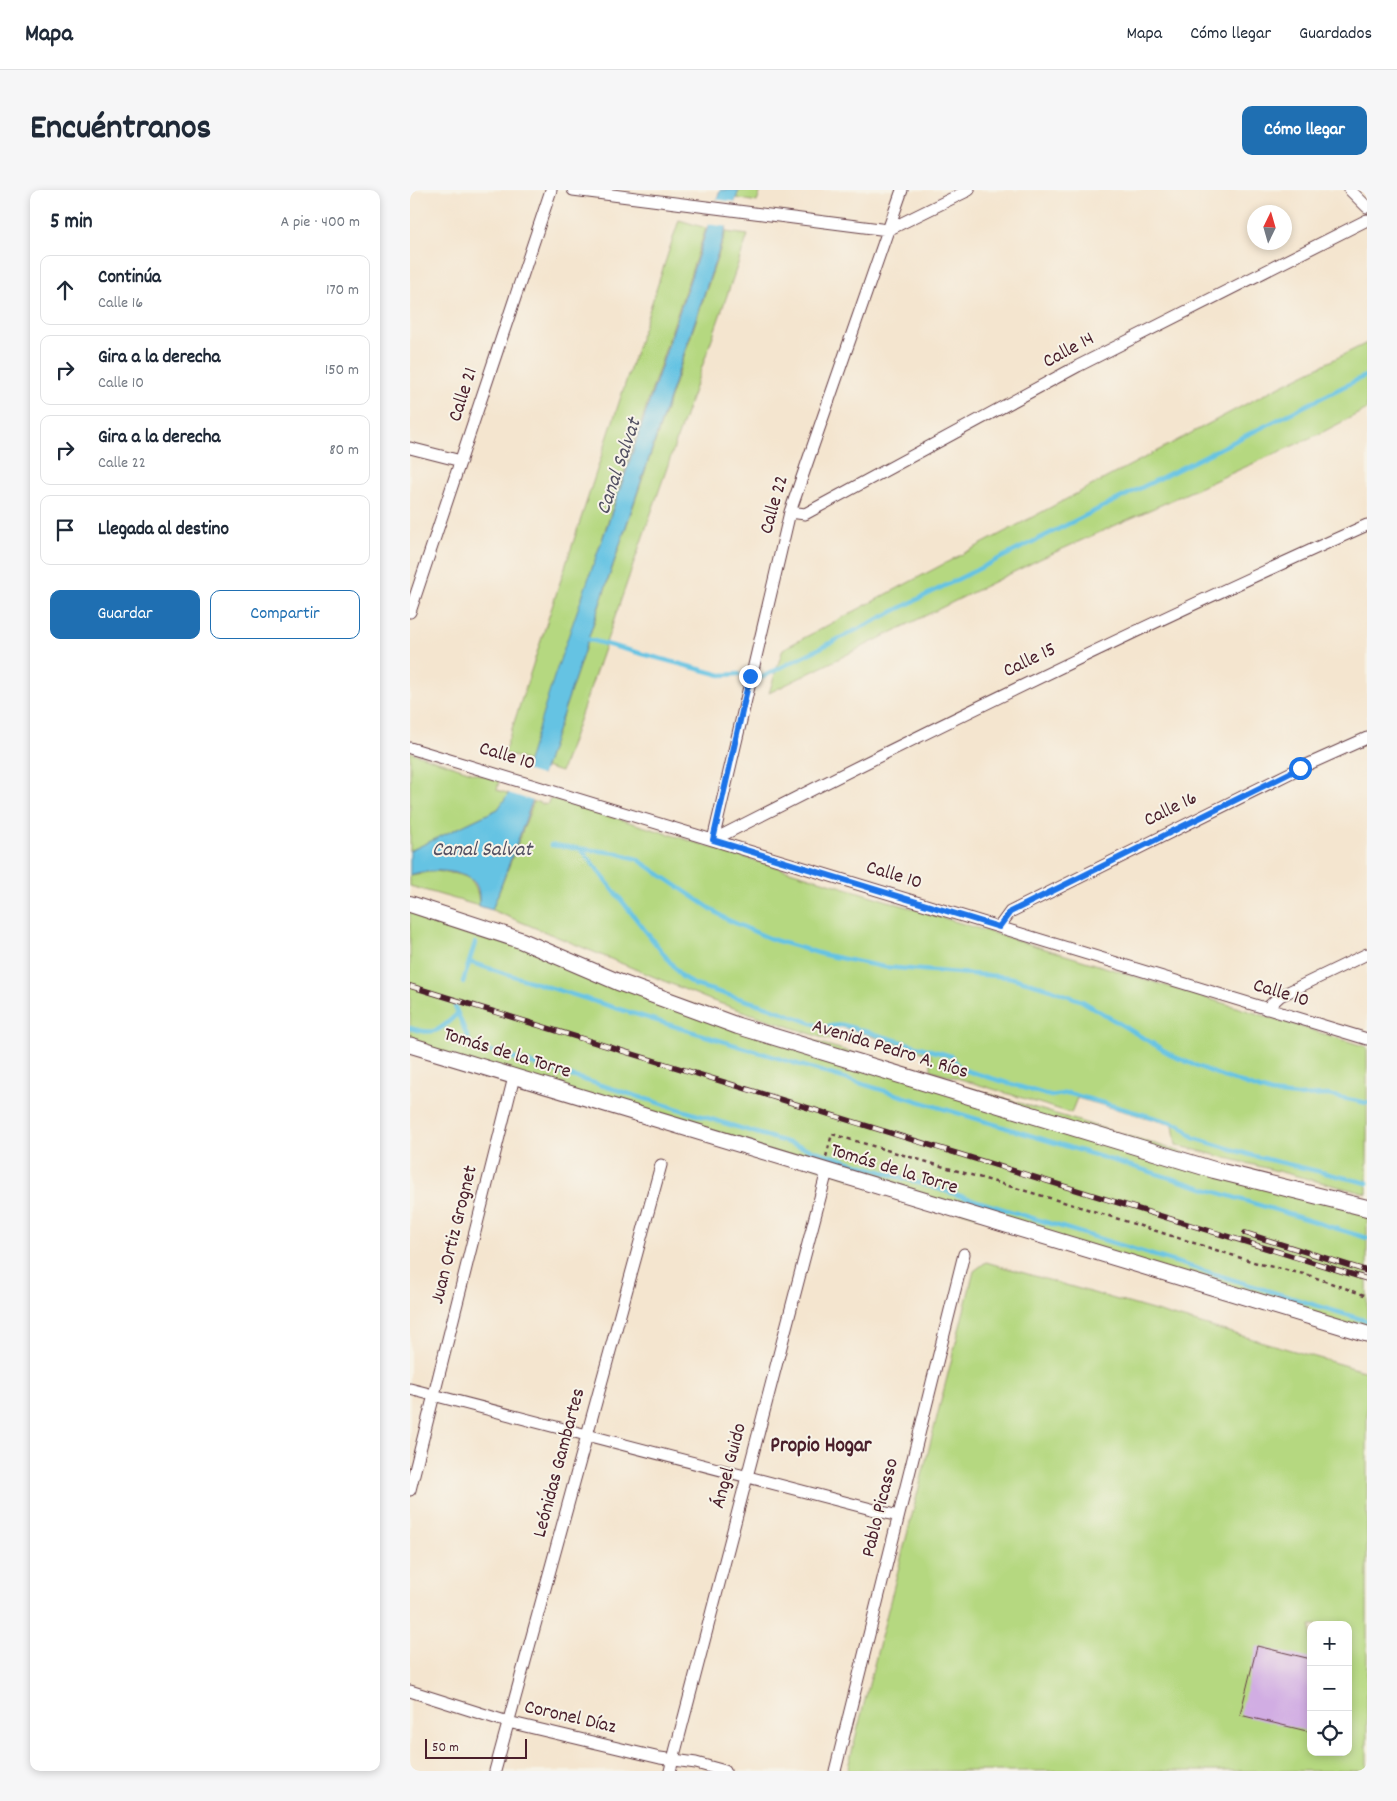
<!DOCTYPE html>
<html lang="es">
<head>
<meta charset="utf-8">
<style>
	body { margin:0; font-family:Dekko,sans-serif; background:#f6f6f7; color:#1f2937 }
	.controls { position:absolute; right:15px; bottom:15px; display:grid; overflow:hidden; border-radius:10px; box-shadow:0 2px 8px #0003 }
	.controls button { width:45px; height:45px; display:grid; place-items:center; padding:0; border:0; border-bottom:1px solid #e0e1e3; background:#fff; color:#1f2937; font:25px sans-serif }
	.compass { position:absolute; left:837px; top:15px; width:45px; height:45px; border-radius:50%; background:#fff; box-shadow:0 2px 8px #0003; rotate:5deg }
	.scale { position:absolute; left:15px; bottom:12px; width:102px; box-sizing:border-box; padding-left:5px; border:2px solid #4a1f2b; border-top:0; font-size:14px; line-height:18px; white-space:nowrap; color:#4a1f2b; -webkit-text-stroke:4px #f7f3e8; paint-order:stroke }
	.stop { position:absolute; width:15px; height:15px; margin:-11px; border:4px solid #1a73e8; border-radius:50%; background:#fff }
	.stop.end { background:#1a73e8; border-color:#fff; box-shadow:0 1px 5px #0008 }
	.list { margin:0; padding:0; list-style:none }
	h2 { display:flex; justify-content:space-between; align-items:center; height:65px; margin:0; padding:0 20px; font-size:21px }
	h2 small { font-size:16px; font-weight:400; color:#747a83 }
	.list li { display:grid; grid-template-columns:32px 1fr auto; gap:15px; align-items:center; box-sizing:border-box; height:70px; margin:0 10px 10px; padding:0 10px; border:1px solid #e0e1e3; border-radius:10px }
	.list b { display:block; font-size:19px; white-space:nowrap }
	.list p { margin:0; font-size:16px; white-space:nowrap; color:#747a83 }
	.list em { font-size:16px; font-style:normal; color:#747a83 }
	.actions { display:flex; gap:10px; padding:15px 20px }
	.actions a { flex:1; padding:11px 0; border:1px solid #1f6fb2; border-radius:10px; text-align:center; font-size:18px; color:#1f6fb2 }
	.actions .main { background:#1f6fb2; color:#fff }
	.icon { flex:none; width:28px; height:28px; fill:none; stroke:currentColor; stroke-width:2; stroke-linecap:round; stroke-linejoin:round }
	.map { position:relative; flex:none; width:957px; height:1581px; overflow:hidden; border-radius:10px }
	header { display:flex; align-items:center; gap:30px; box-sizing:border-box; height:70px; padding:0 25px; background:#fff; border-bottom:1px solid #e0e1e3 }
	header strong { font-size:24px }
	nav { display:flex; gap:28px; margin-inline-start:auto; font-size:18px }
	.intro { display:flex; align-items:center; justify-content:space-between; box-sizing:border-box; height:120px; padding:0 30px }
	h1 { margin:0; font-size:35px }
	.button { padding:12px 22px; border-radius:10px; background:#1f6fb2; color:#fff; font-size:18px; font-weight:700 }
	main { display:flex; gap:30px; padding:0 30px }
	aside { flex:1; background:#fff; border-radius:10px; box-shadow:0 2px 8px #0003 }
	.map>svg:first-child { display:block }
</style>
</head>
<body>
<header>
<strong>Mapa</strong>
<nav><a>Mapa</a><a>Cómo llegar</a><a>Guardados</a></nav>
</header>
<div class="intro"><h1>Encuéntranos</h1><a class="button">Cómo llegar</a></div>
<main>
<aside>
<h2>5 min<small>A pie · 400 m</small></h2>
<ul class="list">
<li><svg class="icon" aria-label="ahead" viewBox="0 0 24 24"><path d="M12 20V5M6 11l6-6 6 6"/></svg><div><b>Continúa</b><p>Calle 16</p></div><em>170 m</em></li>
<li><svg class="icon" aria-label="right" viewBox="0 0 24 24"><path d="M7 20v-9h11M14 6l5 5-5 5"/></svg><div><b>Gira a la derecha</b><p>Calle 10</p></div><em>150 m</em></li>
<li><svg class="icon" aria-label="right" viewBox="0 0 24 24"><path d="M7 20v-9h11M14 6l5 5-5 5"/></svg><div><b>Gira a la derecha</b><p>Calle 22</p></div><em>80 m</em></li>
<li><svg class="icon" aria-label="arrive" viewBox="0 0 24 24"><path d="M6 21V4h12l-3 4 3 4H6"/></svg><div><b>Llegada al destino</b></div></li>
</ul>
<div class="actions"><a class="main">Guardar</a><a>Compartir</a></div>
</aside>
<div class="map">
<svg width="957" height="1581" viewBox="0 0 957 1581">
	<rect width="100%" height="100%" fill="#f7f3e8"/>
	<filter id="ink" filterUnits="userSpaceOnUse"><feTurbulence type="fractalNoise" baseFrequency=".02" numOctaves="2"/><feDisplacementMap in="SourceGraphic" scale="10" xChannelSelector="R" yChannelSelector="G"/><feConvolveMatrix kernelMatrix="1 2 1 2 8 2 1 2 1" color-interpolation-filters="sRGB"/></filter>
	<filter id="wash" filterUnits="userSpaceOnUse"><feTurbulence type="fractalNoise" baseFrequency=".0096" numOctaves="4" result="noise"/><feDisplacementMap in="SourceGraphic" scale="20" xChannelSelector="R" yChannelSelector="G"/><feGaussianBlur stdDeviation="1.12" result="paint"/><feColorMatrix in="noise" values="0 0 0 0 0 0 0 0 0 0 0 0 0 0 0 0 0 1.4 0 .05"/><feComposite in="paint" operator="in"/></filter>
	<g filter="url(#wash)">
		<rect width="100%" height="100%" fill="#f4e5cf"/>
		<path fill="#b5d880" stroke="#807c56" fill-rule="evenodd" d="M329,0H351L347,12L326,8Z
			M269,30L296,38L118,571L94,563Z
			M316,42L338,45L151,582L135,577Z
			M957,153V219L909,244L630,369L359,503L373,459L872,195Z
			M0,562L89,591L87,600L100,604L88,619L0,661Z
			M140,608L957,857V1004L766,955L763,935L667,908L661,923L521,880V865L426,835L419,850L300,810L82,720L124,611L137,615Z
			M25,681C53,685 68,683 69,716L0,696V685Z
			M0,714L208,792L957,1018V1144L0,855Z
			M576,1072L957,1182V1581H437L564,1081ZM901,1435H938V1562H901Z"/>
		<path fill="#65c3e3" stroke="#587187" d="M310,0H329L135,577L82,720L69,716C69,708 70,700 65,693C52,678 17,679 0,685V661L88,619L116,578L144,487L218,276Z"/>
		<path fill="#f4e5cf" d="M304,9L327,12L320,37L295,34Z
			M112,579L134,586L126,612L98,603Z"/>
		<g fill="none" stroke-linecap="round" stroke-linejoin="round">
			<path stroke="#65c3e3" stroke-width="4.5" d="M173,448L311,485L329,484
				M350,488L957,185
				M141,655L207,663L227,669L316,729L361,749L415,765L474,777L599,787L635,797L672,811L765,867L814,887L861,903L887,906L918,905L957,913
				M171,659L271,786L285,795L358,817L412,837L433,835L541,866L551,879L641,906L658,903L770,935L784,948L844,966L957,993
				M59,772C358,867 658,956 957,1048
				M53,792L65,753
				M45,817L61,855L957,1131
				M0,838C25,846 29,841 47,824"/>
		</g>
		<g id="blocks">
			<path fill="#d1ade3" d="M847,1456L901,1469V1542L830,1525Z"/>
		</g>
	</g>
	<g filter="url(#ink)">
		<use href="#blocks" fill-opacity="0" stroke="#643d44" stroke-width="1"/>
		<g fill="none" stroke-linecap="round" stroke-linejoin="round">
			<defs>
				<path id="minor" d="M163,0L478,40L559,0
					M940,0L957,17
					M0,258L51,271
					M380,322L395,324L668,176L957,30
					M0,422L141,0
					M0,558L957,849
					M303,650C518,540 736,434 957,335
					M303,650L380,322L492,0
					M589,737L600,722L890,578L957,548
					M856,819L870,806L957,764
					M0,1199L488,1326
					M0,1300L104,887
					M0,1501L98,1532L250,1568L286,1573L315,1581
					M85,1581L251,975
					M260,1581L417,981
					M425,1581L554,1064"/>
				<path id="tertiary" d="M0,855L957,1144"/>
				<path id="secondary" d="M0,714L110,750L208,792L328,836L804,980L957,1018"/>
			</defs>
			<use href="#minor" stroke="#643d44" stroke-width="13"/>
			<use href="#tertiary" stroke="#643d44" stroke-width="17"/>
			<use href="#secondary" stroke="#643d44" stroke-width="18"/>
			<path stroke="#643d44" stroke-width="2.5" stroke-dasharray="4 4" stroke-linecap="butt" d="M416,967L422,944L677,1019L850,1074L898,1085L957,1106"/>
			<use href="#minor" stroke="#fff" stroke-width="11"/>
			<use href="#tertiary" stroke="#fff" stroke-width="15"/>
			<use href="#secondary" stroke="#fff" stroke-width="16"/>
			<defs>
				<path id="rail" d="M0,796L957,1089
					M835,1043L957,1081"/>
			</defs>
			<use href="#rail" stroke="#4a1f2b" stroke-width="5.5"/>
			<use href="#rail" stroke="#f7f3e8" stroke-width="4" stroke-dasharray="11" stroke-linecap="butt"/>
		</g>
	</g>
	<g fill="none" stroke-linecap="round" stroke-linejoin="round" filter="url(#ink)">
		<path stroke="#1a73e8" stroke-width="6" d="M340,486L303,650L589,737L600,722L890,578"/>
	</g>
	<g text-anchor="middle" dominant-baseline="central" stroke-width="4" stroke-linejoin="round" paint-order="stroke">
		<g font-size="20" fill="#4a1f2b" stroke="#f7f3e8">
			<text transform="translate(659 161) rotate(-28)">Calle 14</text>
			<text transform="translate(54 205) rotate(-72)">Calle 21</text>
			<text transform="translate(365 315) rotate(-74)">Calle 22</text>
			<text transform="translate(620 471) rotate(-26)">Calle 15</text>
			<text transform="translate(97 567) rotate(17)">Calle 10</text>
			<text transform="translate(761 620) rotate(-26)">Calle 16</text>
			<text transform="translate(484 686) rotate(17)">Calle 10</text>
			<text transform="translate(871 804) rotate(17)">Calle 10</text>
			<text transform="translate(480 860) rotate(17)">Avenida Pedro A. Ríos</text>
			<text transform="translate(97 864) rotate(17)">Tomás de la Torre</text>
			<text transform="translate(484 980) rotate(17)">Tomás de la Torre</text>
			<text transform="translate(45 1045) rotate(-76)">Juan Ortiz Grognet</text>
			<text transform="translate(150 1273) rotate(-75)">Leónidas Gambartes</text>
			<text transform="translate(320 1276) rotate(-75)">Ángel Guido</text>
			<text transform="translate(471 1318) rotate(-76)">Pablo Picasso</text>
			<text transform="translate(160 1528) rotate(13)">Coronel Díaz</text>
		</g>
		<g font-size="21" font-style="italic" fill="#525062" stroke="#f7f3e8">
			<text transform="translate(210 277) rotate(-71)">Canal Salvat</text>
			<text x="72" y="661">Canal Salvat</text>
		</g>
		<g font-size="21" font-weight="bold" fill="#4a1f2b" stroke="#f7f3e8">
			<text x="411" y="1257">Propio Hogar</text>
		</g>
	</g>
</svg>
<div class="controls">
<button>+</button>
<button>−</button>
<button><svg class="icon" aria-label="locate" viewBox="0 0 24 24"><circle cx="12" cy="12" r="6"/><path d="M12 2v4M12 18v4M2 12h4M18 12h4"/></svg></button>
</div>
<svg class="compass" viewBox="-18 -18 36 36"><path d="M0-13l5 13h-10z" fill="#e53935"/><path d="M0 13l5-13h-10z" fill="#747a83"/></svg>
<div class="scale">50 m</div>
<div class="stop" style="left:890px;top:578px"></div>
<div class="stop end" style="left:340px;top:486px"></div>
</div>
</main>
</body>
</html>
